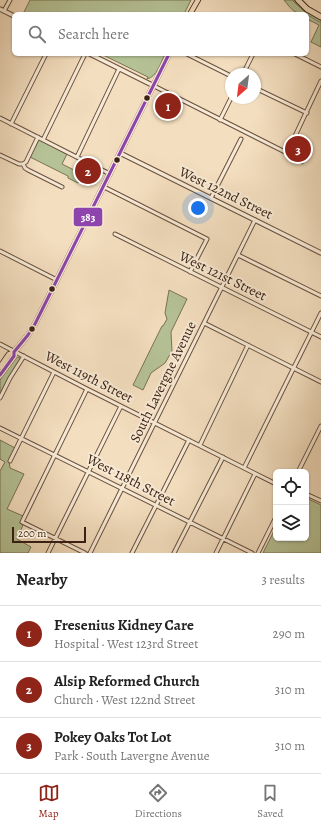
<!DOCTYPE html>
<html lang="en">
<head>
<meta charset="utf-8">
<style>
	body { margin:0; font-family:Alegreya,serif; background:#f6f6f6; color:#222 }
	.controls { position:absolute; right:12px; bottom:12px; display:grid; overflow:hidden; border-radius:6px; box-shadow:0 1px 3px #0004 }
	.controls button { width:36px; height:36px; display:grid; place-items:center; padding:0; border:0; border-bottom:1px solid #e0e0e0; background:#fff; color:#222; font:20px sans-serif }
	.compass { position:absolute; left:225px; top:68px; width:36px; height:36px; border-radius:50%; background:#fff; box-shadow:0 1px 3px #0004; rotate:208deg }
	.scale { position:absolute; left:12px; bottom:10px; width:74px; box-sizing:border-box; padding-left:4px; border:2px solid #3d2114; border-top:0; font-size:11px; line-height:14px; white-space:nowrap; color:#3d2114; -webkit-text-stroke:3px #f7ead5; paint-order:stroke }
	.you { position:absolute; left:198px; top:208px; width:14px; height:14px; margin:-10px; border:3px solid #fff; border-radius:50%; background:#1a73e8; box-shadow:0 0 0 6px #1a73e833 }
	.badge { display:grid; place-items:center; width:26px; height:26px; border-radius:50%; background:#8f2418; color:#fff; font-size:13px; font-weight:700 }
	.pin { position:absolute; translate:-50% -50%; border:2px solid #fff; box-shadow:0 1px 4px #0006 }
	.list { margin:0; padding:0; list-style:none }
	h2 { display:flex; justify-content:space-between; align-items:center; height:52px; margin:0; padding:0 16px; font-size:17px }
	h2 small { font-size:13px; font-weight:400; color:#767676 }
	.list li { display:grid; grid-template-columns:26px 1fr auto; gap:12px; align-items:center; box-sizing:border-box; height:56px; padding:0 16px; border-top:1px solid #e0e0e0 }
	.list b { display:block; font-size:15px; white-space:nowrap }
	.list p { margin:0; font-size:13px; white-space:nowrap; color:#767676 }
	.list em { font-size:13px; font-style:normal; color:#767676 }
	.icon { flex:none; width:22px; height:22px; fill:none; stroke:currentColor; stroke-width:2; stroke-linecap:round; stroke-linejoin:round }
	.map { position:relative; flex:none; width:321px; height:553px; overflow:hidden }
	.search { position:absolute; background:#fff; box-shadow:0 1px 3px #0004; left:12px; right:12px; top:12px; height:44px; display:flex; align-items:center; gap:10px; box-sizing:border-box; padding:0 14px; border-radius:6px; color:#767676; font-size:15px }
	.sheet { height:220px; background:#fff }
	nav { display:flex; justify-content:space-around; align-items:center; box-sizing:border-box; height:56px; border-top:1px solid #e0e0e0; background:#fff; font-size:11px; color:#767676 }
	nav a { display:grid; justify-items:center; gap:2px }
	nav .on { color:#8f2418 }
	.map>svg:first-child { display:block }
</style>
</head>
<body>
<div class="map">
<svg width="321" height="553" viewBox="0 0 321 553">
	<rect width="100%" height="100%" fill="#f3debf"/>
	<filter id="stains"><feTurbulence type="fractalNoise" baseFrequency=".005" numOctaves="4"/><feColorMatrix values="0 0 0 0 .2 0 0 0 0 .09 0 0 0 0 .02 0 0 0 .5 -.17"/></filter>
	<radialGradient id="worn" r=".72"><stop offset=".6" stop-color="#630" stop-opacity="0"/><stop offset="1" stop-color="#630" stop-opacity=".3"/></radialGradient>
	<path fill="#b5c296" stroke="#797255" d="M30,0H191L184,14H23Z
		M284,0H295L301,7L321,19V47L311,42L319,25L307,19V14C294,14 292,10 284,0Z
		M101,54H165C161,62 157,77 147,79L148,77Z
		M39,139L67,154L62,164L80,173L81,175L78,183L68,178V176L30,157Z
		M297,140L302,143L303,164L289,157Z
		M169,290L187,299L171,332L172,351L165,363L151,373L143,390L133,385L162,326H163L167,319L165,313Z
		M17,357L20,358L19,362L13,370L0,395V380Z
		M0,440L15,448L9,461L10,468L24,474L7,509L23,516L20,523L23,525L17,539L31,547L28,553H0V471L5,462L0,459Z
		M306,498L321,505V553H263L276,527V538H306Z"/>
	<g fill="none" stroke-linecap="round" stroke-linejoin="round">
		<path stroke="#757e72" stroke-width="1" d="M292,0L307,14
			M308,15L321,23"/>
		<defs>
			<path id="minor" d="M4,11L10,0
				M187,54L231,76
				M295,54L321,67
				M243,74L253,54
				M154,86L287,153L321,81
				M255,88L307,113
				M0,118L110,174
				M220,120L231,98
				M11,124L46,54
				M43,140L85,54
				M0,155L19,164H23
				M77,157L119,69
				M23,164L25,168L28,170L62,187
				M23,164L26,162L38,137
				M104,187L207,239L190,272
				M211,198L241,139
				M115,234L321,337
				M0,251L57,280
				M238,255L321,296
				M204,323L321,382
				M0,344L87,389L276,484
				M0,398L10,378L24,356
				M0,428L252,553
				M200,445L248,345
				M10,461L54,372
				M244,468L321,313
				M298,472L321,426
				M306,494L321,501
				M48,553L121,406
				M85,553L22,522L87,389
				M90,553L255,220
				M132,553L189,440
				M174,553L223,457
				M216,553L255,474
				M258,553L276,517"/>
			<path id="tertiary" d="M0,9L14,16
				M90,54L154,86
				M120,153L321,253"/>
			<path id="primary" d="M190,14L198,0
				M0,367L9,354L14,352L28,335L35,324L169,54
				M0,375L14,356V352"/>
			<path id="motorway" d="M298,0L307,9L321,17"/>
		</defs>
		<use href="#minor" stroke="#6a503f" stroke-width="5"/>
		<use href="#tertiary" stroke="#6a503f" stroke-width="5.5"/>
		<use href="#primary" stroke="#3d2114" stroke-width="6"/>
		<use href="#motorway" stroke="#3d2114" stroke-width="7"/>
		<use href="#minor" stroke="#f7ead5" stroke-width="3"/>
		<use href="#tertiary" stroke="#f7ead5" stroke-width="3.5"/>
		<use href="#primary" stroke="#f3debf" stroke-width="4.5"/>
		<use href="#motorway" stroke="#f3debf" stroke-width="5"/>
		<defs>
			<path id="bus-1" d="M0,375L14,356V352L28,335L35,324L169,54"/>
		</defs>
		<use href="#bus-1" stroke="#f7ead5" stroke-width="6"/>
		<use href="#bus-1" stroke="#8e44ad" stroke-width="3"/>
	</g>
	<g fill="#3d2114" stroke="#f7ead5" stroke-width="1.5">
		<circle cx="147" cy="98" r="3.5"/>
		<circle cx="117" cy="160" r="3.5"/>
		<circle cx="52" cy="289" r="3.5"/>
		<circle cx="32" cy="329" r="3.5"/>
	</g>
	<g text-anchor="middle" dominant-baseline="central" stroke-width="4" stroke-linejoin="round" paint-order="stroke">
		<g font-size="14" fill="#3d2114" stroke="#f7ead5">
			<text transform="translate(226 193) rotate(26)">West 122nd Street</text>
			<text transform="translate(223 276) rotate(26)">West 121st Street</text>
			<text transform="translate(89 377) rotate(27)">West 119th Street</text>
			<text transform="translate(163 382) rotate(-64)">South Lavergne Avenue</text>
			<text transform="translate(131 480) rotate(27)">West 118th Street</text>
		</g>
	</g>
	<rect stroke="#f7ead5" stroke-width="1.5" x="73" y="207" width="30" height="20" rx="4" fill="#8e44ad"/>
	<g font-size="11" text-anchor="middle" font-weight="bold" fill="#fff">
		<text x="88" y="221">383</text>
	</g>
	<rect width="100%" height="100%" filter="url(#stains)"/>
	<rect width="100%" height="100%" fill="url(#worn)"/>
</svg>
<div class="controls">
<button><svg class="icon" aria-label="locate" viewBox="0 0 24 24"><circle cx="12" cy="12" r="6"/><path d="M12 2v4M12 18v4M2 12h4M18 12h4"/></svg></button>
<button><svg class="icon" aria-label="layers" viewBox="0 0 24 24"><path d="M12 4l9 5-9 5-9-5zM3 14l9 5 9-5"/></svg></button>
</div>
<svg class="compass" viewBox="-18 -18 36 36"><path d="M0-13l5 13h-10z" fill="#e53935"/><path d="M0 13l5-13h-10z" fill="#767676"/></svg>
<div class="scale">200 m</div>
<div class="you"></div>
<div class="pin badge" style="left:168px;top:106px">1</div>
<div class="pin badge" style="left:88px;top:171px">2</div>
<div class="pin badge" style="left:298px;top:149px">3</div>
<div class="search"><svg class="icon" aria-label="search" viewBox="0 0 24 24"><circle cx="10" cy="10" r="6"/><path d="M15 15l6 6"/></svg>Search here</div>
</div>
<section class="sheet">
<h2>Nearby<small>3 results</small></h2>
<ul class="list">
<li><span class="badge">1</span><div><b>Fresenius Kidney Care</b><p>Hospital · West 123rd Street</p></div><em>290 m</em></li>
<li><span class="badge">2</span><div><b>Alsip Reformed Church</b><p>Church · West 122nd Street</p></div><em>310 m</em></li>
<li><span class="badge">3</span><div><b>Pokey Oaks Tot Lot</b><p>Park · South Lavergne Avenue</p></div><em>310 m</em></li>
</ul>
</section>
<nav>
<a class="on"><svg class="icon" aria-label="map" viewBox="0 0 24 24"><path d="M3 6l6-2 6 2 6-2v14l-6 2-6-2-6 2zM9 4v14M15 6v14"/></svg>Map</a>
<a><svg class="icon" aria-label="directions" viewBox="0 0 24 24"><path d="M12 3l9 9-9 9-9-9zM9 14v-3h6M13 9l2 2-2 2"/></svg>Directions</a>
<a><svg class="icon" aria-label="saved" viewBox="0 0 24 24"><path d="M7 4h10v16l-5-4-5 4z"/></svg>Saved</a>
</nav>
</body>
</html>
